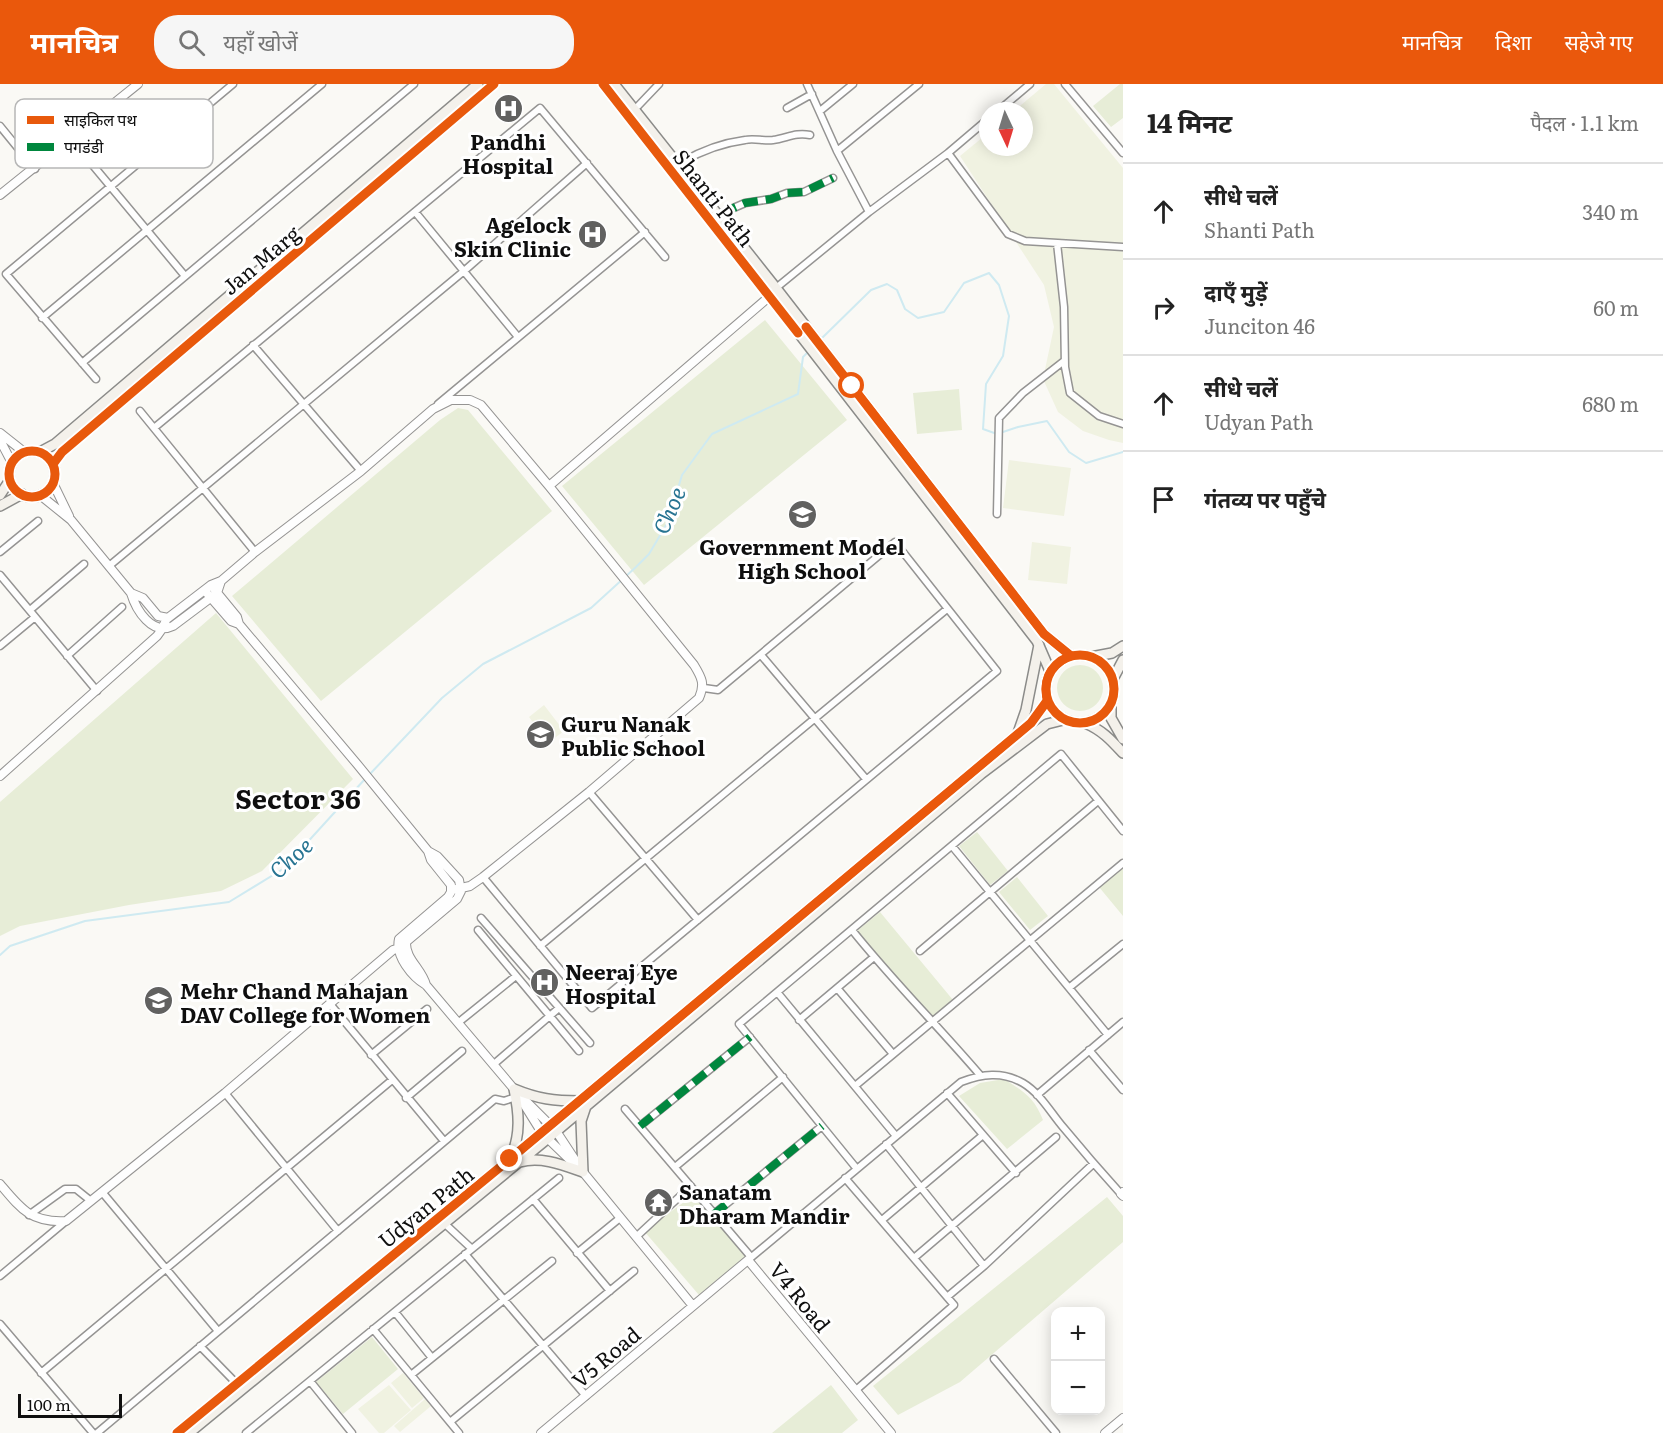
<!DOCTYPE html>
<html lang="hi">
<head>
<meta charset="utf-8">
<style>
	body { margin:0; font-family:Literata,"Noto Sans Devanagari",serif; background:#f6f6f6; color:#222 }
	.controls { position:absolute; right:18px; bottom:18px; display:grid; overflow:hidden; border-radius:12px; box-shadow:0 3px 15px #0003 }
	.controls button { width:54px; height:54px; display:grid; place-items:center; padding:0; border:0; border-bottom:2px solid #e0e0e0; background:#fff; color:#222; font:30px sans-serif }
	.compass { position:absolute; left:979px; top:18px; width:54px; height:54px; border-radius:50%; background:#fff; box-shadow:0 3px 15px #0003; rotate:176deg }
	.scale { position:absolute; left:18px; bottom:15px; width:104px; box-sizing:border-box; padding-left:6px; border:3px solid #0f0f0f; border-top:0; font-size:16px; line-height:21px; white-space:nowrap; color:#0f0f0f; -webkit-text-stroke:4px #fff; paint-order:stroke }
	.stop { position:absolute; width:18px; height:18px; margin:-14px; border:4px solid #ea580c; border-radius:50%; background:#fff }
	.stop.end { background:#ea580c; border-color:#fff; box-shadow:0 2px 6px #0008 }
	.list { margin:0; padding:0; list-style:none }
	h2 { display:flex; justify-content:space-between; align-items:center; height:78px; margin:0; padding:0 24px; font-size:26px }
	h2 small { font-size:20px; font-weight:400; color:#767676 }
	.list li { display:grid; grid-template-columns:39px 1fr auto; gap:18px; align-items:center; box-sizing:border-box; height:96px; padding:0 24px; border-top:2px solid #e0e0e0 }
	.list b { display:block; font-size:22px; white-space:nowrap }
	.list p { margin:0; font-size:20px; white-space:nowrap; color:#767676 }
	.list em { font-size:20px; font-style:normal; color:#767676 }
	.icon { flex:none; width:33px; height:33px; fill:none; stroke:currentColor; stroke-width:2; stroke-linecap:round; stroke-linejoin:round }
	.map { position:relative; flex:none; width:1123px; height:1349px; overflow:hidden }
	header { display:flex; align-items:center; gap:36px; box-sizing:border-box; height:84px; padding:0 30px; background:#ea580c; color:#fff }
	header strong { font-size:28px }
	nav { display:flex; gap:33px; margin-inline-start:auto; font-size:21px }
	.search { width:420px; height:54px; background:#f6f6f6; display:flex; align-items:center; gap:15px; box-sizing:border-box; padding:0 21px; border-radius:24px; color:#767676; font-size:22px }
	main { display:flex }
	aside { flex:1; background:#fff }
	.map>svg:first-child { display:block }
</style>
</head>
<body>
<header>
<strong>मानचित्र</strong>
<div class="search"><svg class="icon" aria-label="search" viewBox="0 0 24 24"><circle cx="10" cy="10" r="6"/><path d="M15 15l6 6"/></svg>यहाँ खोजें</div>
<nav><a>मानचित्र</a><a>दिशा</a><a>सहेजे गए</a></nav>
</header>
<main>
<div class="map">
<svg width="1123" height="1349" viewBox="0 0 1123 1349">
	<rect width="100%" height="100%" fill="#faf9f5"/>
	<path fill="#e7edd7" d="M1120,0H1123V34L1111,43L1093,22Z
		M765,236L847,336L644,501L562,402Z
		M959,305L962,346L917,350L913,309Z
		M458,324L468,326L552,427L321,617L232,512L440,336Z
		M216,529L353,695L262,787L221,807L129,821L20,842L0,852V718Z
		M1057 604a23 23 0 1 1 46 0a23 23 0 1 1-46 0Z
		M977,748L1008,787L990,801L959,762Z
		M1123,783V832L1099,803Z
		M1017,793L1048,832L1030,846L999,808Z
		M880,828L953,916L930,935L857,847Z
		M1004,995C1024,1008 1034,1013 1043,1036L1007,1065L959,1012L980,999Z
		M691,1113L700,1119L746,1172L699,1211L644,1147Z
		M1107,1113L1123,1132V1158L960,1298L898,1331L873,1302Z
		M372,1253L398,1285L343,1330L316,1298Z
		M831,1301L858,1336L842,1349H772Z"/>
	<path fill="#f0f2e1" d="M1046,0H1054L1123,84V359L1109,356L1083,347L1058,328L1043,295L1054,243L1044,201L960,72L988,49V63H1024V27H1014Z
		M1009,376L1071,384L1064,432L1003,424Z
		M1032,458L1071,463L1067,500L1028,496Z
		M544,621L564,647L548,659L529,633Z
		M403,1289L424,1314L412,1324L391,1299Z
		M389,1301L411,1326L384,1349H379L358,1325Z
		M425,1315L431,1322L400,1348L394,1342Z"/>
	<g fill="none" stroke-linecap="round" stroke-linejoin="round">
		<path stroke="#cfeaf1" stroke-width="2" d="M821,255L871,206L887,200L897,206L905,225L918,234L944,228L964,199L989,189L999,201L1009,232L1003,272L986,300L983,345L997,350L1018,343L1047,337L1069,368L1086,379L1123,368
			M369,691L442,614L483,580L591,524L636,483L649,470L668,438L682,391L712,350L798,310L803,273L808,268
			M0,871L10,862L85,837L229,818L283,785L365,695"/>
		<defs>
			<path id="minor" d="M807,0L837,67L869,128
				M1065,0L1123,69
				M638,22L659,0
				M787,24L812,10
				M820,27L853,0
				M998,27L1030,0
				M0,42L35,85
				M48,56L71,55L185,192
				M837,67L919,0
				M948,69L1008,150L1025,157L1123,163
				M682,78C701,67 722,59 745,56C753,54 763,57 773,56C787,54 796,48 810,51
				M416,129L518,253
				M722,129L745,119L771,115L787,109L804,108L833,94
				M1057,159L1064,223L1065,283L1070,309L1099,332L1123,340
				M776,204L869,128L948,69L988,35
				M42,234L322,0
				M253,261L361,387
				M82,279L414,0
				M96,295L6,190L233,0
				M438,320L645,148
				M140,327L255,468
				M154,344L540,24L665,173
				M997,430L999,334L1023,309L1064,277
				M0,468L38,437
				M109,482L464,187L587,79
				M0,491L97,607
				M30,526L84,480
				M0,562L35,533
				M761,571L866,695
				M67,572L122,523
				M589,708L698,836
				M952,762L1108,951
				M483,793L592,924L997,587L895,458L718,606L704,604
				M481,834L590,959
				M478,846L579,967
				M852,846C892,896 938,942 980,991
				M540,862L947,525
				M920,867L1098,717
				M1070,903L1123,860
				M837,904L893,970
				M777,908L896,1052
				M330,920L444,1057
				M799,936L874,873
				M459,938L516,892
				M1089,966L1123,1006
				M371,971L427,925
				M494,980L559,924
				M855,1002L1123,779
				M225,1009L338,1147
				M947,1009L1016,1089
				M1037,1011L1123,938
				M406,1014L462,967
				M625,1025L751,1173
				M640,1042L750,953
				M886,1060L984,1182
				M675,1083L783,993
				M857,1085L739,940L1061,670L1123,747
				M845,1094L954,1221L856,1306
				M102,1108L218,1247
				M533,1115L610,1207
				M714,1130L822,1042
				M29,1131L65,1105H76L91,1117
				M882,1136L983,1051
				M444,1139L472,1165
				M636,1153L691,1102
				M577,1169L620,1134
				M465,1170L586,1312
				M914,1174L1056,1053
				M748,1176L961,998C982,990 1002,987 1023,999C1040,1009 1051,1029 1063,1043C1082,1066 1101,1088 1121,1110
				M0,1192L66,1137
				M947,1213L984,1182L1093,1080
				M395,1228L432,1274
				M0,1240L93,1349
				M373,1245L459,1349
				M200,1262L237,1300
				M994,1275L1056,1349
				M41,1289L392,996
				M411,1291L552,1177
				M310,1297L352,1349
				M450,1338L634,1187
				M97,1349L495,1015L504,1017L516,1013
				M246,1349L559,1094"/>
			<path id="tertiary" d="M0,111L138,0
				M0,349L24,368
				M0,356L12,379
				M53,399L69,432
				M549,402L770,212
				M40,411L71,436L131,509C136,526 152,552 173,542L217,509L221,497
				M214,505L237,533L239,540
				M205,507L231,537L239,540L357,680L428,767L431,776L451,801V808L448,813L399,855C395,872 412,893 426,901L514,1005L556,1047L583,1088L693,1222
				M131,509L143,514L158,532L168,534L211,501L221,497L255,468L361,387L433,325L451,316H470L481,321L549,402L694,581C702,594 705,600 699,614L589,708L483,793L470,802L452,806
				M0,692L157,552L162,545L167,534
				M426,901C422,885 405,875 406,858L457,815L461,807L459,796L437,772L428,767
				M522,1017L542,1049L573,1079
				M0,1100C21,1125 31,1139 66,1137L225,1009L393,866L406,862
				M1123,1108L1121,1110L1123,1112
				M541,1349L748,1176L891,1349
				M1105,1349L1123,1334"/>
			<path id="secondary" d="M603,0L770,212L1037,557L1050,587
				M614,0L776,204L1044,550L1071,572
				M9 390a23 23 0 1 1 46 0a23 23 0 1 1-46 0Z
				M40,368L55,360L478,0
				M53,380L62,368L494,0
				M0,411L10,396
				M0,422L22,410
				M1046 605a34 34 0 1 1 68 0a34 34 0 1 1-68 0Z
				M1091,573L1112,569L1123,562
				M1113,595L1123,576
				M1111,621V634L1123,655
				M1085,639C1102,646 1111,656 1123,669
				M1018,649L1026,626L1039,561
				M514,1005C538,1015 554,1017 580,1017
				M511,1073C521,1050 519,1029 514,1005
				M520,1078C541,1072 563,1081 583,1088L581,1037L586,1022
				M177,1349L510,1075L1031,639L1047,617
				M189,1349L547,1055L981,690L1047,640L1063,636"/>
		</defs>
		<use href="#minor" stroke="#959493" stroke-width="9"/>
		<use href="#tertiary" stroke="#959493" stroke-width="10"/>
		<use href="#secondary" stroke="#8b8b89" stroke-width="12"/>
		<use href="#minor" stroke="#fefefe" stroke-width="6"/>
		<use href="#tertiary" stroke="#fefefe" stroke-width="8"/>
		<use href="#secondary" stroke="#f4f1eb" stroke-width="9"/>
		<path stroke="#00873e" stroke-width="8" stroke-dasharray="15 8" stroke-linecap="butt" d="M722,129L745,119L771,115L787,109L804,108L833,94
			M640,1042L750,953
			M714,1130L822,1042"/>
		<defs>
			<path id="cycleway" d="M603,0L798,249
				M806,243L1044,550L1071,572
				M9 390a23 23 0 1 1 46 0a23 23 0 1 1-46 0Z
				M53,380L62,368L494,0
				M1046 605a34 34 0 1 1 68 0a34 34 0 1 1-68 0Z
				M177,1349L510,1075L1031,639L1047,617"/>
		</defs>
		<use href="#cycleway" stroke="#fff" stroke-width="13"/>
		<use href="#cycleway" stroke="#e8590c" stroke-width="9"/>
	</g>
	<g fill="none" stroke-linecap="round" stroke-linejoin="round">
		<path stroke="#ea580c" stroke-width="8" d="M510,1075L1031,639L1047,617C1042,595 1051,580 1071,572L1044,550L852,302"/>
	</g>
	<defs>
		<symbol id="hospital-disc" viewBox="-11 -11 22 22"><circle r="9.5" fill="#616160" stroke="#fff"/><path d="M-5-5h3v3.5h4V-5h3V5h-3V1.5h-4V5h-3Z" fill="#fff"/></symbol>
		<symbol id="school-disc" viewBox="-11 -11 22 22"><circle r="9.5" fill="#616160" stroke="#fff"/><path d="M0-5L7-2L0 1L-7-2ZM-4 1L0 2.5L4 1V4Q0 6-4 4Z" fill="#fff"/></symbol>
		<symbol id="university-disc" viewBox="-11 -11 22 22"><circle r="9.5" fill="#616160" stroke="#fff"/><path d="M0-5L7-2L0 1L-7-2ZM-4 1L0 2.5L4 1V4Q0 6-4 4Z" fill="#fff"/></symbol>
		<symbol id="temple-disc" viewBox="-11 -11 22 22"><circle r="9.5" fill="#616160" stroke="#fff"/><path d="M0-6L5-2H3V0L6.5 2.5H4V6H1.5V3h-3V6H-4V2.5H-6.5L-3 0V-2H-5Z" fill="#fff"/></symbol>
	</defs>
	<g fill-rule="evenodd">
		<use href="#hospital-disc" x="492" y="8" width="33" height="33"/>
		<use href="#hospital-disc" x="576" y="134" width="33" height="33"/>
		<use href="#school-disc" x="786" y="414" width="33" height="33"/>
		<use href="#school-disc" x="524" y="634" width="33" height="33"/>
		<use href="#hospital-disc" x="528" y="882" width="33" height="33"/>
		<use href="#university-disc" x="142" y="900" width="33" height="33"/>
		<use href="#temple-disc" x="642" y="1102" width="33" height="33"/>
	</g>
	<g text-anchor="middle" dominant-baseline="central" stroke-width="6" stroke-linejoin="round" paint-order="stroke">
		<g font-size="21" font-weight="bold" fill="#0f0f0f" stroke="#fff" text-anchor="start">
			<text x="508" y="56" text-anchor="middle">Pandhi<tspan x="508" dy="24">Hospital</tspan></text>
			<text x="571" y="139" text-anchor="end">Agelock<tspan x="571" dy="24">Skin Clinic</tspan></text>
			<text x="802" y="461" text-anchor="middle">Government Model<tspan x="802" dy="24">High School</tspan></text>
			<text x="561" y="638">Guru Nanak<tspan x="561" dy="24">Public School</tspan></text>
			<text x="565" y="886">Neeraj Eye<tspan x="565" dy="24">Hospital</tspan></text>
			<text x="180" y="905">Mehr Chand Mahajan<tspan x="180" dy="24">DAV College for Women</tspan></text>
			<text x="679" y="1106">Sanatam<tspan x="679" dy="24">Dharam Mandir</tspan></text>
		</g>
		<g font-size="21" fill="#0f0f0f" stroke="#fff">
			<text transform="translate(715 113) rotate(52)">Shanti Path</text>
			<text transform="translate(260 175) rotate(-40)">Jan Marg</text>
			<text transform="translate(425 1122) rotate(-39)">Udyan Path</text>
			<text transform="translate(801 1212) rotate(51)">V4 Road</text>
			<text transform="translate(605 1272) rotate(-40)">V5 Road</text>
		</g>
		<g font-size="22" font-style="italic" fill="#277492" stroke="#fff">
			<text transform="translate(668 426) rotate(-67)">Choe</text>
			<text transform="translate(290 773) rotate(-42)">Choe</text>
		</g>
		<g font-size="27" font-weight="bold" fill="#0f0f0f" stroke="#fff">
			<text x="298" y="713">Sector 36</text>
		</g>
	</g>
	<rect x="15" y="15" width="198" height="69" rx="9" fill="#fff" stroke="#b7b7b7" stroke-width="1.5"/>
	<rect x="27" y="32" width="27" height="8" fill="#e8590c"/>
	<rect x="27" y="59" width="27" height="8" fill="#00873e"/>
	<g font-size="16" fill="#0f0f0f">
		<text x="64" y="42">साइकिल पथ</text>
		<text x="64" y="69">पगडंडी</text>
	</g>
</svg>
<div class="controls">
<button>+</button>
<button>−</button>
</div>
<svg class="compass" viewBox="-18 -18 36 36"><path d="M0-13l5 13h-10z" fill="#e53935"/><path d="M0 13l5-13h-10z" fill="#767676"/></svg>
<div class="scale">100 m</div>
<div class="stop" style="left:852px;top:302px"></div>
<div class="stop end" style="left:510px;top:1075px"></div>
</div>
<aside>
<h2>14 मिनट<small>पैदल · 1.1 km</small></h2>
<ul class="list">
<li><svg class="icon" aria-label="ahead" viewBox="0 0 24 24"><path d="M12 20V5M6 11l6-6 6 6"/></svg><div><b>सीधे चलें</b><p>Shanti Path</p></div><em>340 m</em></li>
<li><svg class="icon" aria-label="right" viewBox="0 0 24 24"><path d="M7 20v-9h11M14 6l5 5-5 5"/></svg><div><b>दाएँ मुड़ें</b><p>Junciton 46</p></div><em>60 m</em></li>
<li><svg class="icon" aria-label="ahead" viewBox="0 0 24 24"><path d="M12 20V5M6 11l6-6 6 6"/></svg><div><b>सीधे चलें</b><p>Udyan Path</p></div><em>680 m</em></li>
<li><svg class="icon" aria-label="arrive" viewBox="0 0 24 24"><path d="M6 21V4h12l-3 4 3 4H6"/></svg><div><b>गंतव्य पर पहुँचे</b></div></li>
</ul>
</aside>
</main>
</body>
</html>
